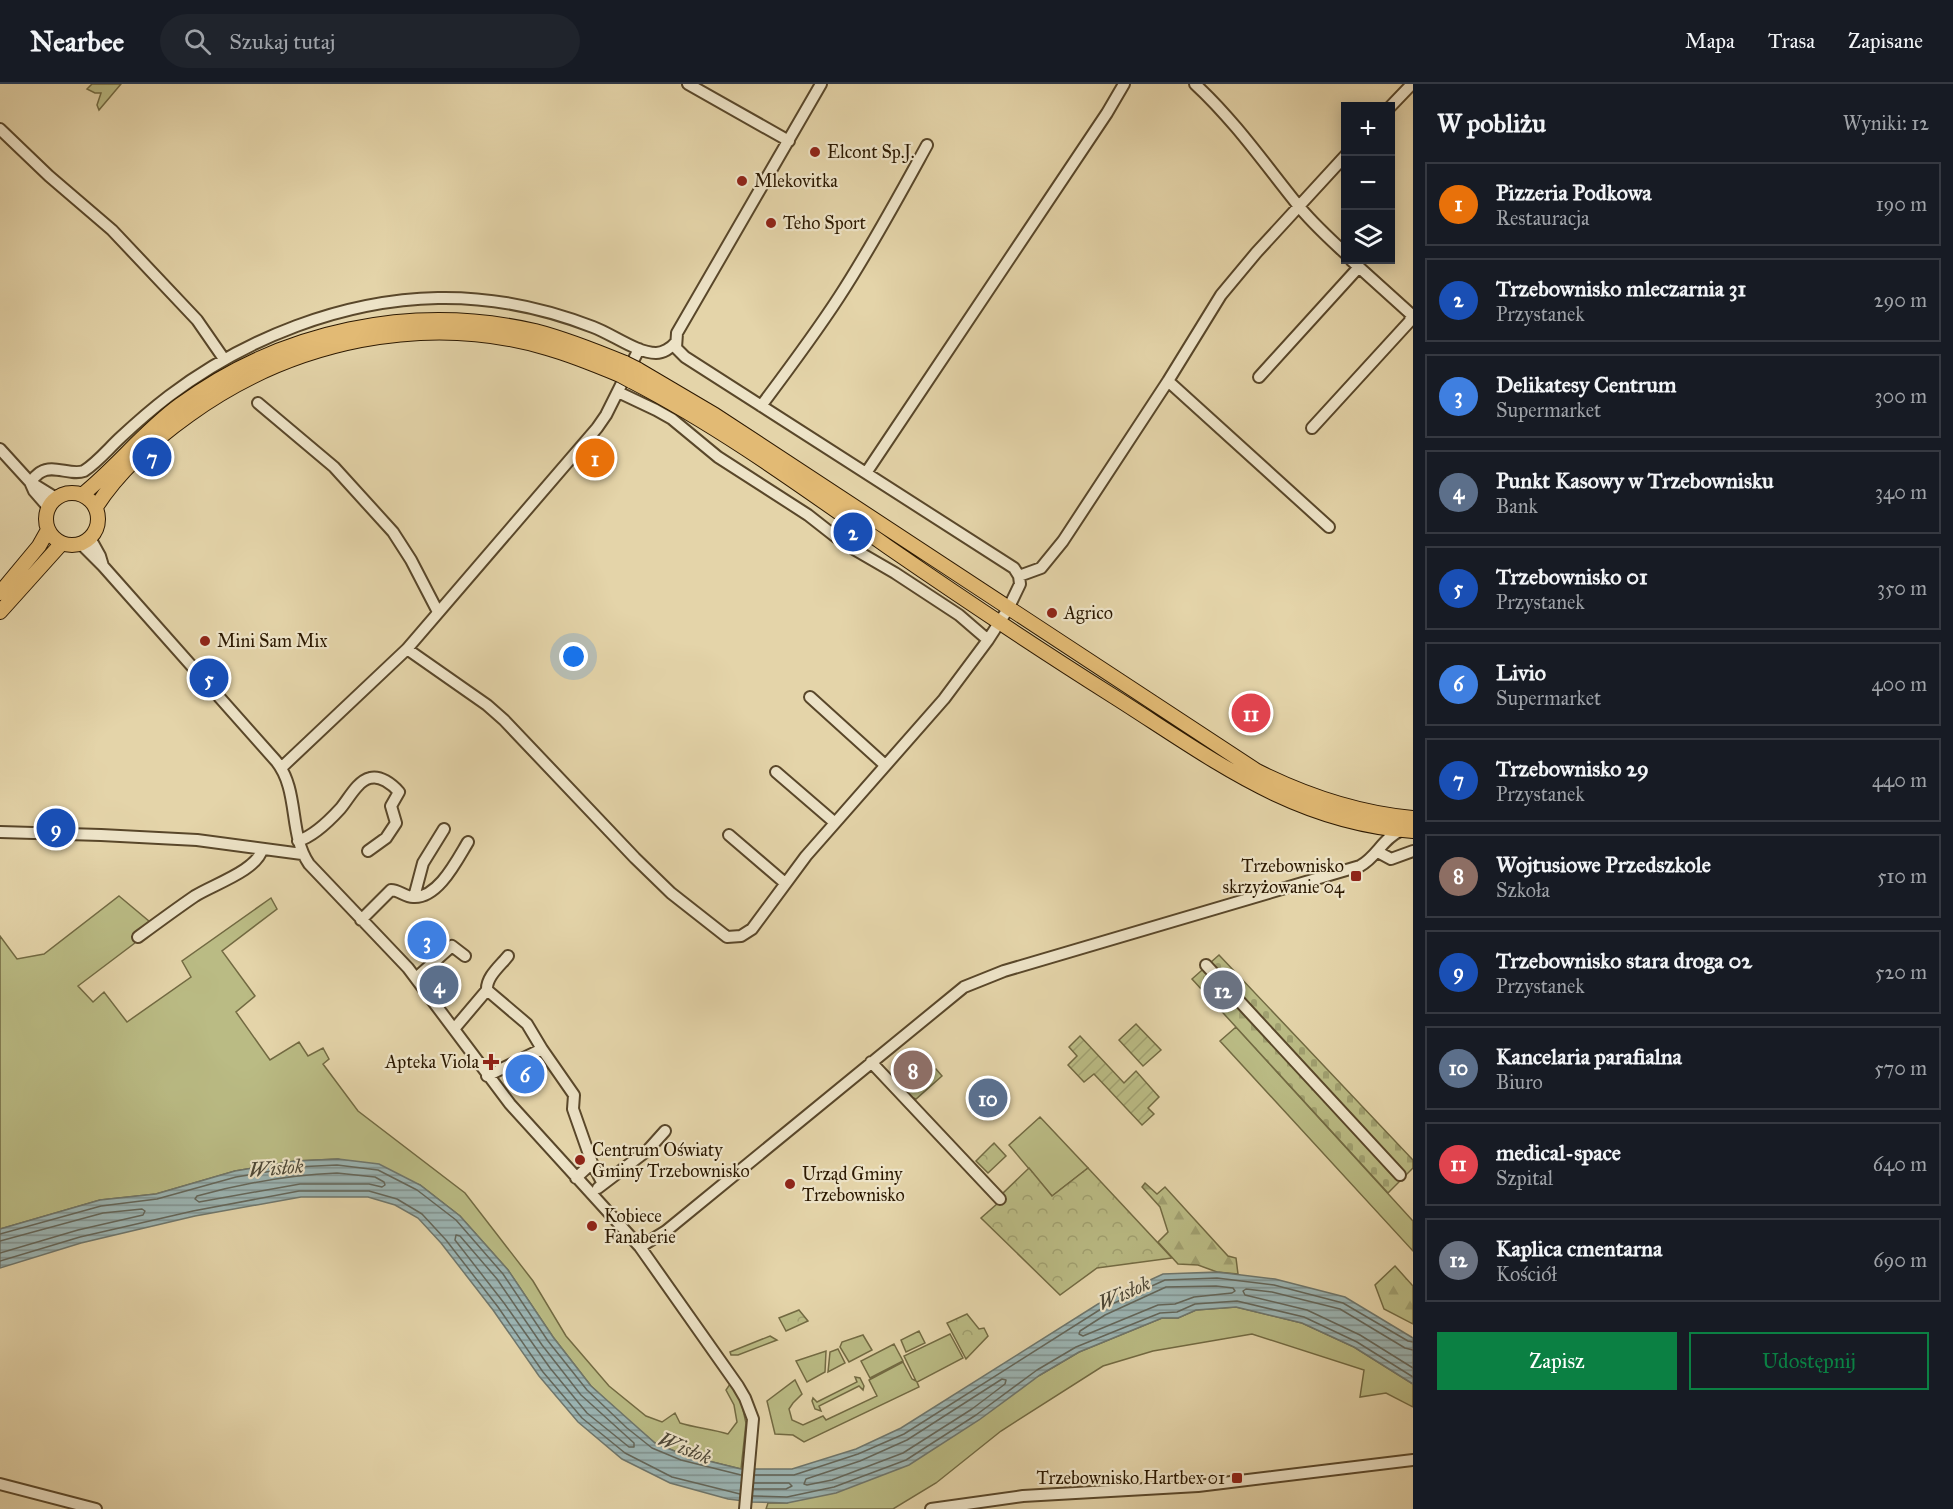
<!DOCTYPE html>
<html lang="pl">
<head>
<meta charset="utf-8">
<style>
	body { margin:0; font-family:"IM FELL Great Primer",serif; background:#20242c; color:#f1f3f6 }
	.controls { position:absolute; right:18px; top:18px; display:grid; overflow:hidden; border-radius:0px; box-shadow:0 3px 15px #0003 }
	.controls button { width:54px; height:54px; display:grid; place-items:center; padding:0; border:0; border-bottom:2px solid #363941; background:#171b24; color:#f1f3f6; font:30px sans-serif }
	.you { position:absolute; left:574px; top:573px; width:21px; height:21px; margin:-15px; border:4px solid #fff; border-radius:50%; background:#1a73e8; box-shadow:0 0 0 9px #1a73e833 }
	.badge { display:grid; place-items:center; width:39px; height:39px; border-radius:50%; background:#0b8043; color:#fff; font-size:20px; font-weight:700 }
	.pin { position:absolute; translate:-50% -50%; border:3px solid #fff; box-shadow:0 2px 6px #0006 }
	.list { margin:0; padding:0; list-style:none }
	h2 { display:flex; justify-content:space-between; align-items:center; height:78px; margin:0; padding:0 24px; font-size:26px }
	h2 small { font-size:20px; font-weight:400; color:#9ea1a6 }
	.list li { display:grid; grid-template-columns:39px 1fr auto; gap:18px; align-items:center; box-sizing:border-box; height:84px; margin:0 12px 12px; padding:0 12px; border:2px solid #363941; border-radius:0px }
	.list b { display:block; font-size:22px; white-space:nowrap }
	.list p { margin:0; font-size:20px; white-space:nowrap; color:#9ea1a6 }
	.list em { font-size:20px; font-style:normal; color:#9ea1a6 }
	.actions { display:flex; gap:12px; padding:18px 24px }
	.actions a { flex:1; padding:14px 0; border:2px solid #0b8043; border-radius:0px; text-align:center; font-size:21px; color:#0b8043 }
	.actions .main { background:#0b8043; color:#fff }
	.icon { flex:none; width:33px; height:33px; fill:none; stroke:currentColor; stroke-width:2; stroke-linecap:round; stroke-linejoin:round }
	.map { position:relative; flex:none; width:1413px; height:1425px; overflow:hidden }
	header { display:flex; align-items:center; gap:36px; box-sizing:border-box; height:84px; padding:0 30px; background:#171b24; border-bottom:2px solid #363941 }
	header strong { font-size:28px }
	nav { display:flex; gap:33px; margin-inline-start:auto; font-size:21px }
	.search { width:420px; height:54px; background:#20242c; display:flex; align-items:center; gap:15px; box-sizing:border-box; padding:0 21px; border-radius:33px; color:#9ea1a6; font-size:22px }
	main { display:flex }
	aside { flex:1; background:#171b24 }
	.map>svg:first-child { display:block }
</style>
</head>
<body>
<header>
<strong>Nearbee</strong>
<div class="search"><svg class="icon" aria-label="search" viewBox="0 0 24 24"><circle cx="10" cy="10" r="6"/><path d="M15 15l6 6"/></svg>Szukaj tutaj</div>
<nav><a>Mapa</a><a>Trasa</a><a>Zapisane</a></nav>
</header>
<main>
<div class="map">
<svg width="1413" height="1425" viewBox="0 0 1413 1425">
	<defs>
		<pattern id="forest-firs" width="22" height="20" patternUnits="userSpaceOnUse" patternTransform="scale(1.5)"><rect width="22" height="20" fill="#babb84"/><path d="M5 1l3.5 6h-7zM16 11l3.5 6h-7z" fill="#a0a070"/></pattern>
		<pattern id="cemetery-stones" width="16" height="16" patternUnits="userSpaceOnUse" patternTransform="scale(1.5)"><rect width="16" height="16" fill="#babb84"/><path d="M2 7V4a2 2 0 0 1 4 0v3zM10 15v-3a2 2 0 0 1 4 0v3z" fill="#a0a070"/></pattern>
		<pattern id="park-crowns" width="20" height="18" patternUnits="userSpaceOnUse" patternTransform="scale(1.5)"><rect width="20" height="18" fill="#babb84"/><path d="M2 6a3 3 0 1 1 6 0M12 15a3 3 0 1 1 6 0" fill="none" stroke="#a0a070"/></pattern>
		<pattern id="garden-furrows" width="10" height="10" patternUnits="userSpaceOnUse" patternTransform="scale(1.5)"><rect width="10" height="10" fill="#babb84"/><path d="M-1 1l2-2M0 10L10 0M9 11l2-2" fill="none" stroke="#a0a070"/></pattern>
		<pattern id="water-rules" width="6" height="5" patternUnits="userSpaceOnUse" patternTransform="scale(1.5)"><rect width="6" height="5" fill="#9bb5b4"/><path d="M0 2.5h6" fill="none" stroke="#7f9290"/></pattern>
	</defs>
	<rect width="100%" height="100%" fill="#e4d4a9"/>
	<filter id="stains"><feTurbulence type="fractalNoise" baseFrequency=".00333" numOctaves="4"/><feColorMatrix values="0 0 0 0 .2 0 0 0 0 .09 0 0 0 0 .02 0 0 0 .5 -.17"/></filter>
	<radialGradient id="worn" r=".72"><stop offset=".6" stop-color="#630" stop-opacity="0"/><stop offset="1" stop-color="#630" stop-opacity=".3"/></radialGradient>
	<path fill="#babb84" stroke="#726a42" stroke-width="1.5" d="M92,0H121L99,26L97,21L101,9H95L87,5Z
		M119,812L156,843L78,902L93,918L104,908L127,938L191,893L182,877L271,814L277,825L222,867L255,912L236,928L270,976L299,958L308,972L323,964L329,975L323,980L358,1027L465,1109L533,1197L566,1252L609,1302L646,1332L662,1338L675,1329L680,1339C696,1344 712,1345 728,1350L737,1338L734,1321L726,1306L730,1300L741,1317L746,1339L741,1385L684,1371L655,1359L631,1339L591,1302L553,1253L508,1186L460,1132L420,1101L338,1075L295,1077L235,1087L156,1110L100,1116L0,1145V852L17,875L44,870Z
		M1236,943L1413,1137V1167L1220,957Z
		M1040,1033L1088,1084L1052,1112L1009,1061Z
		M1236,1223L1302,1239L1354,1263L1413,1300V1323L1386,1309L1360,1313L1364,1286L1252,1250L1153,1267L1103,1282L1001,1347L936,1399L893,1425H766L768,1419H787L1040,1291L1079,1268L1162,1234H1178L1196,1226Z
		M919,1247L925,1259L906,1268L901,1256Z
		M950,1250L963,1274L917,1298L919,1303L804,1358L793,1351L775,1350L767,1317L795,1296L802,1310L793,1319L789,1325L792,1336L803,1341L823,1332L826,1336L877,1312L869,1296L903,1278L912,1295L916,1297L904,1272Z
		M863,1251L872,1266L849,1278L840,1263L842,1258Z
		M770,1252L777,1256L738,1271H731L730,1268Z
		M894,1260L903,1277L870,1294L861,1277Z
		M838,1265L845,1279L828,1288L830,1268Z
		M826,1267L825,1288L807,1298L796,1277Z
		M855,1293L860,1294L864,1302L863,1306L859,1302L819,1322L821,1327L815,1325L812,1317L813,1314L817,1318L857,1298Z"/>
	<path fill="url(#forest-firs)" stroke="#726a42" stroke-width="1.5" d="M1145,1099L1157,1110L1165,1103L1228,1172L1236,1174L1238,1190L1217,1188L1198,1181L1178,1180L1158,1158L1168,1148L1160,1123L1142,1103Z
		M1395,1182L1413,1202V1240L1384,1225L1375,1201Z"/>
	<path fill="url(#cemetery-stones)" stroke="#726a42" stroke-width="1.5" d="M1219,871L1413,1076V1084L1388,1109L1192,895Z"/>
	<path fill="url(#park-crowns)" stroke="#726a42" stroke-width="1.5" d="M936,985L942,992L916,1015L909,1012L905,1009Z
		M994,1059L1006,1072L988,1089L976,1077Z
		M1029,1084L1052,1112L1088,1084L1172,1174L1097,1184L1060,1211L981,1134L998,1119L1000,1112Z
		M799,1226L808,1237L786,1247L779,1234Z
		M967,1230L979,1245L984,1244L988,1252L966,1275L947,1239Z"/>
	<path fill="url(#garden-furrows)" stroke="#726a42" stroke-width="1.5" d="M1136,940L1161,966L1143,982L1119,956Z
		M1080,952L1124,999L1136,987L1159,1013L1148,1024L1154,1030L1142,1041L1094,990L1084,998L1068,981L1077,972L1069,963Z"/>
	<path fill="url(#water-rules)" stroke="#6e766c" stroke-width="1.5" d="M338,1075L379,1080L420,1101L460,1132L508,1186L553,1253L591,1302L655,1359L684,1371L741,1385H792L856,1365L901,1344L1098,1220L1163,1190L1217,1188L1275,1195L1345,1213L1413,1254V1300L1354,1263L1302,1239L1236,1223L1196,1226L1178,1234H1162L1079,1268L1040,1291L979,1336L909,1381L836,1409L787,1419L752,1418L728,1415L670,1399L622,1375L578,1338L539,1292L493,1226L441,1159L418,1134L395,1121L368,1113H301L195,1132L81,1159L0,1184V1145L100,1116L156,1110L235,1087L295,1077Z"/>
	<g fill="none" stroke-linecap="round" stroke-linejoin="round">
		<path stroke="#63665a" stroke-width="1.5" d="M337,1089L375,1093L384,1098L385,1101L382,1103L369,1100H300L199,1118L195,1115L197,1112C244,1099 289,1091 337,1089Z
			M0,1150L101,1122L157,1115L236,1093L296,1083L337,1081L378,1086L417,1106L456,1136L503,1190L548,1257L587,1306L627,1344L652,1364L681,1376L741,1391
			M456,1151L460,1152L497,1195L542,1261L581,1311L634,1359V1363H629L587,1329L550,1284L504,1219L455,1156Z
			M0,1157L103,1129L142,1125L145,1127L143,1131L78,1146L0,1169
			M0,1177L80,1153L193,1127L299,1107H369L397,1115L422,1130L446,1156L498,1223L543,1288L582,1334L625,1369L672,1393L740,1410
			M1216,1202L1233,1204L1235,1207L1232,1209L1194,1213L1175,1220L1158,1221L1083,1252L1079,1250L1080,1247L1105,1231L1166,1203Z
			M1413,1266L1405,1264L1340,1225L1272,1208L1246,1205L1243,1207L1245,1211L1307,1226L1360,1251L1413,1284
			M1002,1295L1006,1296L1005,1300L972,1325L903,1369L832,1396L807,1401L804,1400L806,1395L860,1377L907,1356Z
			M755,1391H794L858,1370L904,1350L1101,1225L1165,1196L1217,1194L1274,1201L1343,1219L1408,1257L1413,1258
			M754,1405H786L792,1402L789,1399H754
			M753,1412L787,1413L834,1403L906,1376L976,1331L1037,1286L1076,1263L1160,1229L1177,1228L1195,1220L1237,1217L1304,1233L1357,1258L1413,1293"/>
		<defs>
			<path id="minor" d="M688,0L789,57
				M1195,0C1234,36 1264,79 1297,120C1311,138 1329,154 1346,170
				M1390,23L1412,0
				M0,45L49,92L112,146L197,236L224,275
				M1351,176L1413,232
				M1259,293L1359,183
				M1168,297L1329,443
				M618,308L656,326L672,335L718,373L808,431L845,460L895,489L959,531L988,556
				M258,319L334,383L393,448L411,476L438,528
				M761,322C788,286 815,250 839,213C871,164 899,112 927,61
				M1312,344L1410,237L1411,230
				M0,365L30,398L56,414
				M866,389L1107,29L1124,0
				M30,398C33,395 37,390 41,388C53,380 71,392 84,387C98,378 109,364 121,353C136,339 152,325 169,312C246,254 342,216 438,214C492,213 544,224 593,243C612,250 637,269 656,269C663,269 671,264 675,259
				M30,398L34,407L48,423
				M90,454L100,472L103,482
				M81,460L103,482L276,677C300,707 288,749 309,780L408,884L510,1020L640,1163L738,1302L745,1314L753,1335L745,1425
				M1019,492L1041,484L1063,457L1168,297L1221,211L1256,169L1346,71
				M407,565L487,621L504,636L635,774L671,809L727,853L741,852L752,845L806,772L944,615L988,556L1008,525L1020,500L1019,492L1014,484L685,273L676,264L677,249L821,0
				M810,613L885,681
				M281,684L407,565L597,344L606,331L639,265
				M776,688L834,738
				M0,748L101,751L197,756L302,770
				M729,751L785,799
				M298,757C314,752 329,737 340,725C348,716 357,697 370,694C380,691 392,700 399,708L391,722L396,739L386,754L368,767
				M1378,768L1391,775L1413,767
				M414,813L423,779L444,745
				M361,836L391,806C399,806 405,813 413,813C438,815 457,776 468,758
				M138,853C157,839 176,825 195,812C212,801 258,786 262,765
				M1206,881L1400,1091
				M416,894L452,862L465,872
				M487,906C486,893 500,882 508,872
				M454,945L487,906L527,940L542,965L574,1011L573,1025L592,1079L603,1100
				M871,978L1000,1115
				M487,992L542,965
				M576,1094L592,1079
				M598,1104L648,1066L665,1047
				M640,1163L666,1147L964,903L1004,887L1360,782C1377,773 1382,755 1400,747
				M0,1400L96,1425
				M931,1425L1023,1412L1198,1402L1413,1376"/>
			<path id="major" d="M637,285L715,331L1257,687C1307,712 1357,729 1413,734
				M631,297C722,344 805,405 888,463C962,514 1037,564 1113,612C1211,674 1293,739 1413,747
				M46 435a26 26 0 1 1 52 0a26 26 0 1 1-52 0Z
				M82,411C117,383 143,348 180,321C282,246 412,219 535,247C566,255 596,267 625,279
				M96,423C119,387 154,356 189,331C291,257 425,228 547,264C572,271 596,281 620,291
				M0,509L39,462L48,446
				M0,528L62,459"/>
		</defs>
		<use href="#minor" stroke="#59472a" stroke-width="14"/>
		<use href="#major" stroke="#2b1800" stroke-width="16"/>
		<use href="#minor" stroke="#ede3c7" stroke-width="10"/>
		<use href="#major" stroke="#e2ba74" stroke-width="14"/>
		<defs>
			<path id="major-bridge" d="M625,279L637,285
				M620,291L631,297"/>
		</defs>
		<use href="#major-bridge" stroke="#2b1800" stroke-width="16" stroke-linecap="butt"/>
		<use href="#major-bridge" stroke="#e2ba74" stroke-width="14"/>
	</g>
	<g fill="#8f2418" stroke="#ede3c7" stroke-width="2">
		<circle cx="815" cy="68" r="6"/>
		<circle cx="742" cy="97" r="6"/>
		<circle cx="771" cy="139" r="6"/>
		<circle cx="1052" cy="529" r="6"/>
		<circle cx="205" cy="557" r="6"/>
		<rect x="1350" y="786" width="12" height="12" rx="3"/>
		<path d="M488 969h6v6h6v6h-6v6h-6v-6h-6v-6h6z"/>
		<circle cx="580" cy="1076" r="6"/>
		<circle cx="790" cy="1100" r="6"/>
		<circle cx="592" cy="1142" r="6"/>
		<rect x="1231" y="1388" width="12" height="12" rx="3"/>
	</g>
	<g text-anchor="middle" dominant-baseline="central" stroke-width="4.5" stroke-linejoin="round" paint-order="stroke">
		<g font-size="18" fill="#2b1800" stroke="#ede3c7" text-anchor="start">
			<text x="827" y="68">Elcont Sp.J.</text>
			<text x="754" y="97">Mlekovitka</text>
			<text x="783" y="139">Teho Sport</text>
			<text x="1064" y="529">Agrico</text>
			<text x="217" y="557">Mini Sam Mix</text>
			<text x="1344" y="782" text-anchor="end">Trzebownisko<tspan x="1344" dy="21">skrzyżowanie 04</tspan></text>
			<text x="479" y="978" text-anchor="end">Apteka Viola</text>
			<text x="592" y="1066">Centrum Oświaty<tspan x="592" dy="21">Gminy Trzebownisko</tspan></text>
			<text x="802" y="1090">Urząd Gminy<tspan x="802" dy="21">Trzebownisko</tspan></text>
			<text x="604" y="1132">Kobiece<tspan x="604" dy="21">Fanaberie</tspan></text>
			<text x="1225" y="1394" text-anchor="end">Trzebownisko Hartbex 01</text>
		</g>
		<g font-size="20" font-style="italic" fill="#4d4736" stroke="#ede3c7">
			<text transform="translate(276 1084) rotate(-5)">Wisłok</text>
			<text transform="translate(1124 1209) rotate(-24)">Wisłok</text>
			<text transform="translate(685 1364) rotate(22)">Wisłok</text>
		</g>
	</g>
	<rect width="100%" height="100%" filter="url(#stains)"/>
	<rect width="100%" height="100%" fill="url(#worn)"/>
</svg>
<div class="controls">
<button>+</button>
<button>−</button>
<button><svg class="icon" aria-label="layers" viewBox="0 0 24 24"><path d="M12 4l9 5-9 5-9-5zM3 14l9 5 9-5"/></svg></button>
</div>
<div class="you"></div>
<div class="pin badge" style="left:595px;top:374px;background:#e8710a">1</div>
<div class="pin badge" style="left:853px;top:448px;background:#1a4fb4">2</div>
<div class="pin badge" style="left:427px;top:856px;background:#3f7fe0">3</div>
<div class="pin badge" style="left:439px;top:901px;background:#5c6f8a">4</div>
<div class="pin badge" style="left:209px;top:594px;background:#1a4fb4">5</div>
<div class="pin badge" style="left:525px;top:990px;background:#3f7fe0">6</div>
<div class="pin badge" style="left:152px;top:373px;background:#1a4fb4">7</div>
<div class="pin badge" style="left:913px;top:986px;background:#8d6e63">8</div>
<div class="pin badge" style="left:56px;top:744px;background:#1a4fb4">9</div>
<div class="pin badge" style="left:988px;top:1014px;background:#5c6f8a">10</div>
<div class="pin badge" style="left:1251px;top:629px;background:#e0444e">11</div>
<div class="pin badge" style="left:1223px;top:906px;background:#6b7280">12</div>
</div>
<aside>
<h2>W pobliżu<small>Wyniki: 12</small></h2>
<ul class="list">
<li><span class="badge" style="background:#e8710a">1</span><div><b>Pizzeria Podkowa</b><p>Restauracja</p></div><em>190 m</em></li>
<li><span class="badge" style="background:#1a4fb4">2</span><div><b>Trzebownisko mleczarnia 31</b><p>Przystanek</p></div><em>290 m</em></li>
<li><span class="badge" style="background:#3f7fe0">3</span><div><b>Delikatesy Centrum</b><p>Supermarket</p></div><em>300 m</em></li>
<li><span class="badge" style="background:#5c6f8a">4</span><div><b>Punkt Kasowy w Trzebownisku</b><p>Bank</p></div><em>340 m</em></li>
<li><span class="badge" style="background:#1a4fb4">5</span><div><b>Trzebownisko 01</b><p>Przystanek</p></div><em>350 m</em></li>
<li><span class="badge" style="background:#3f7fe0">6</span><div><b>Livio</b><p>Supermarket</p></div><em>400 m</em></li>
<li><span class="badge" style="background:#1a4fb4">7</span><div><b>Trzebownisko 29</b><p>Przystanek</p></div><em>440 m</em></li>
<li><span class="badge" style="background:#8d6e63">8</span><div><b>Wojtusiowe Przedszkole</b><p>Szkoła</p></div><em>510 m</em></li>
<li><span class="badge" style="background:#1a4fb4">9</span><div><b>Trzebownisko stara droga 02</b><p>Przystanek</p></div><em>520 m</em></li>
<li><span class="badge" style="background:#5c6f8a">10</span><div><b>Kancelaria parafialna</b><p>Biuro</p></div><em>570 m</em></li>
<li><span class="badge" style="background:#e0444e">11</span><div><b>medical-space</b><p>Szpital</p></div><em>640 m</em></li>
<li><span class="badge" style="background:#6b7280">12</span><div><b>Kaplica cmentarna</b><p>Kościół</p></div><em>690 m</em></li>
</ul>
<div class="actions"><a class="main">Zapisz</a><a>Udostępnij</a></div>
</aside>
</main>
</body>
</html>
